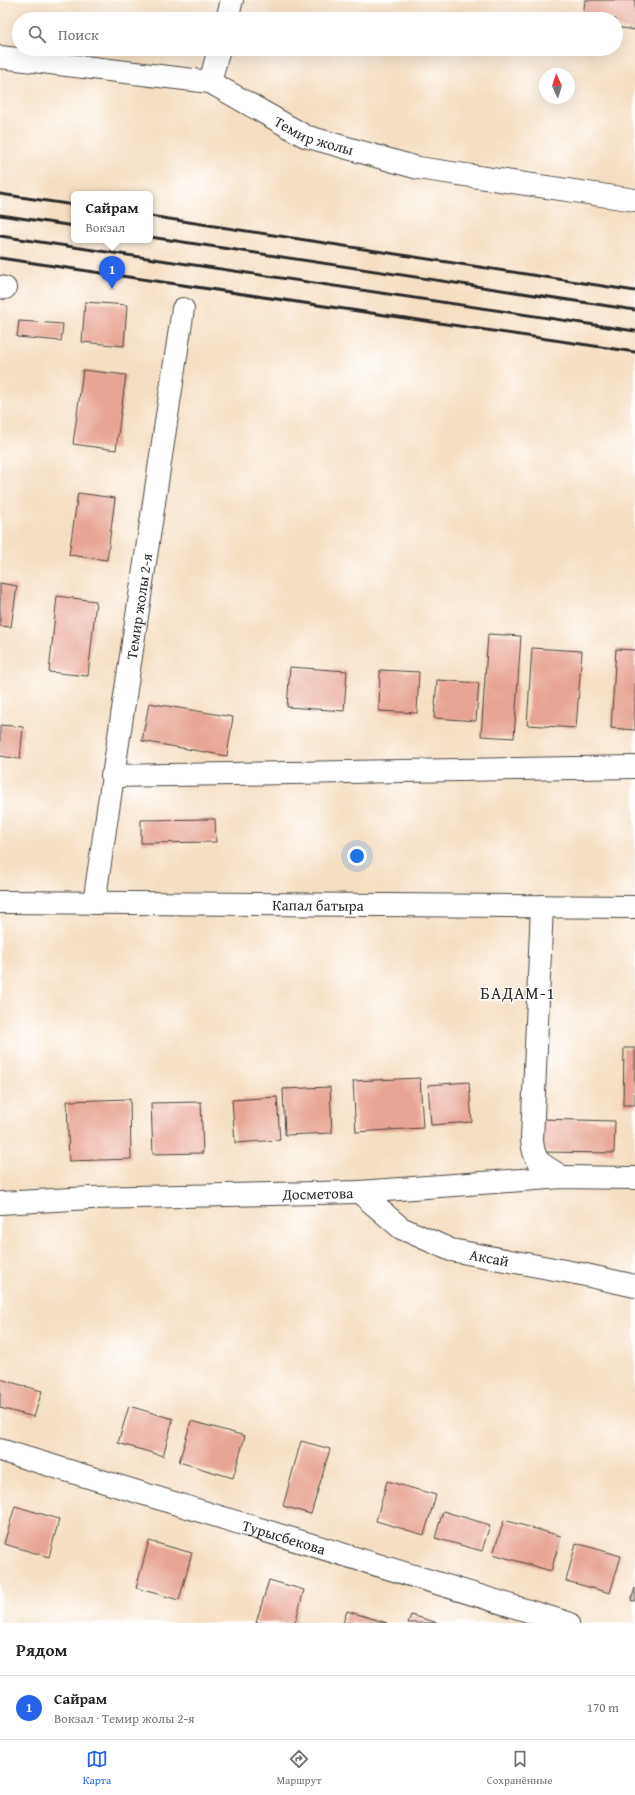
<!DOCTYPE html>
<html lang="ru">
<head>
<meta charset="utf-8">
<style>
	body { margin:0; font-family:"Gentium Book Plus",serif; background:#f2f2f2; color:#202124 }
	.compass { position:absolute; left:539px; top:68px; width:36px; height:36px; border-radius:50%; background:#fff; box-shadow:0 4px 16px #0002; rotate:356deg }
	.you { position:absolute; left:357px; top:856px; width:14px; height:14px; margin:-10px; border:3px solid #fff; border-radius:50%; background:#1a73e8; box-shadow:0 0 0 6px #1a73e833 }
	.badge { display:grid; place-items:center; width:26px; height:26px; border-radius:50%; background:#2563eb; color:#fff; font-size:13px; font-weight:700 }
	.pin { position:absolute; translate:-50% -33px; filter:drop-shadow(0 1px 2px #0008) }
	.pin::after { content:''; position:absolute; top:21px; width:14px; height:12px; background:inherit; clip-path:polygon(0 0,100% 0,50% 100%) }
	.popup { position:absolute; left:71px; top:191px; width:82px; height:52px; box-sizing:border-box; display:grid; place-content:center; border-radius:6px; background:#fff; filter:drop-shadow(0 1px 3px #0005); font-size:13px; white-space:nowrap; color:#757577 }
	.popup b { font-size:15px; color:#202124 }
	.popup::after { content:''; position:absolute; left:50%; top:100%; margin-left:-8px; border:8px solid transparent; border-top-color:#fff }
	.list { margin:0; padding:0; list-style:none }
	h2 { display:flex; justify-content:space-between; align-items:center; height:52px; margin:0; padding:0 16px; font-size:17px }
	h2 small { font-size:13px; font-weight:400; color:#757577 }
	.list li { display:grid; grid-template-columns:26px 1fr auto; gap:12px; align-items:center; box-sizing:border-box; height:64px; padding:0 16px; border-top:1px solid #e0e0e0 }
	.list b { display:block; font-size:15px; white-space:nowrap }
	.list p { margin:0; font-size:13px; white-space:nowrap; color:#757577 }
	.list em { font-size:13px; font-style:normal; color:#757577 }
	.icon { flex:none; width:22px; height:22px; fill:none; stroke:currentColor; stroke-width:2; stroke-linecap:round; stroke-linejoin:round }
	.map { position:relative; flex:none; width:635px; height:1623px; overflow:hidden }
	.search { position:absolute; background:#fff; box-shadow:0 4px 16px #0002; left:12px; right:12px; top:12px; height:44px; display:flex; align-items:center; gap:10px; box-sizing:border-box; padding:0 14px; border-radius:22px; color:#757577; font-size:15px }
	.sheet { height:116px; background:#fff }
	nav { display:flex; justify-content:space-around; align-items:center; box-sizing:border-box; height:56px; border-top:1px solid #e0e0e0; background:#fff; font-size:11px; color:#757577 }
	nav a { display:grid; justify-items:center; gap:2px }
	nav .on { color:#2563eb }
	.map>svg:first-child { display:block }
</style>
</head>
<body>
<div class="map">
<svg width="635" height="1623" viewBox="0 0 635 1623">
	<rect width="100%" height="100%" fill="#fff"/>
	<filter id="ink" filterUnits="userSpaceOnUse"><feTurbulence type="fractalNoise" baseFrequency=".025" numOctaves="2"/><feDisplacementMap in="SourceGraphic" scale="8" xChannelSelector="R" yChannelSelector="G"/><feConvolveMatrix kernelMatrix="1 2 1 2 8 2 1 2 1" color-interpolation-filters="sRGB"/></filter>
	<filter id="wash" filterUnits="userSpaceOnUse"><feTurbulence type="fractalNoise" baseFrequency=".012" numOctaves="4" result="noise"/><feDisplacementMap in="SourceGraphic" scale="16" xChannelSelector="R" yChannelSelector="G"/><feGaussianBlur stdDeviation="0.9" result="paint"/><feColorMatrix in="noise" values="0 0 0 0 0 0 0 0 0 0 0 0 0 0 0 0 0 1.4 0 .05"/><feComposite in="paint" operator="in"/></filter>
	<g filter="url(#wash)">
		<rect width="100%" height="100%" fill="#f5dfc4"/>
		<g id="blocks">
			<path fill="#e8a494" d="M585,0H635V30L616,27V19H583Z
				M85,302L127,305L124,346L82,342Z
				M19,321L63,324L61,341L17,337Z
				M83,370L126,375L116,450L73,444Z
				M78,493L115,498L107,560L69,555Z
				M0,583L17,586L11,627L0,626Z
				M57,596L96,601L88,676L49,672Z
				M488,634L521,636L514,738L481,736Z
				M532,648L582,651L576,728L527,725Z
				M616,649L635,650V730L611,728Z
				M290,667L347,671L344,711L287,707Z
				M380,670L419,672L417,713L379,711Z
				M437,680L479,683L476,721L434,718Z
				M149,703L233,717L227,756L142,741Z
				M0,725L23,727L20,759L0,756Z
				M215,819L216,842L141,843V820Z
				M624,1048H635V1105H623Z
				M420,1078L423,1128L356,1132L353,1081Z
				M469,1082L472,1122L431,1125L428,1085Z
				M330,1087L332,1133L285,1135L283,1089Z
				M277,1097L280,1140L235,1143L232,1100Z
				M130,1099L131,1159L69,1161L67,1101Z
				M201,1102L203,1153L153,1154L151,1103Z
				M541,1119L615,1121L614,1153L540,1152Z
				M0,1379L42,1391L34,1417L0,1408Z
				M129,1406L173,1419L163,1456L118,1443Z
				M191,1421L245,1436L233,1478L179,1462Z
				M301,1441L330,1449L311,1514L283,1506Z
				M387,1481L436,1495L424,1535L376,1521Z
				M15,1506L59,1519L49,1557L4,1544Z
				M443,1511L490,1525L482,1551L435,1538Z
				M504,1520L561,1536L551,1571L493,1554Z
				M149,1541L192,1553L179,1600L136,1588Z
				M576,1543L621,1556L610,1593L566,1581Z
				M269,1580L304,1590L295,1623H256Z
				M635,1588V1601L631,1600Z
				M347,1611L387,1623H343Z
				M411,1615L438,1623H408Z"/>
		</g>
	</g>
	<g filter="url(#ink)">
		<use href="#blocks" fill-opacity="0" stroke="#494642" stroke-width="1"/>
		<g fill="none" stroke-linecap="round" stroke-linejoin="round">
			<defs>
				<g id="minor">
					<path d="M227,19L232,0"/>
					<path id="s1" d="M0,57L210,82L305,136L418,168L635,200"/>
					<path d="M210,82L219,49"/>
					<path d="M0,287L5,288"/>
					<path d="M112,776L635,767"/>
					<path id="s2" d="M94,903L183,309"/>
					<path d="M542,906L532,1140C534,1165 543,1164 562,1177"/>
					<path id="s3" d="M359,1192L401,1228L451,1250L581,1274L635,1286"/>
					<path id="s4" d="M0,1203L91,1198L359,1192L562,1177L635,1178"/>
					<path id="s5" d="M0,1450L568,1623"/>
				</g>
				<g id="major">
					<path id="s6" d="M0,902L635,907"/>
				</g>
			</defs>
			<use href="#minor" stroke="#494642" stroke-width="24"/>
			<use href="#major" stroke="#494642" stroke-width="24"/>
			<use href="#minor" stroke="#fff" stroke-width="22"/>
			<use href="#major" stroke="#fff" stroke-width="22"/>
			<path stroke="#2b2b2b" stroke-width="3" d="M0,194L74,205
				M0,215L74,226
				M150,216L635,291
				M0,236L635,331
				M150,237L635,310
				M0,258L635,352"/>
		</g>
	</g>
	<g text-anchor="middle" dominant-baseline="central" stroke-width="3" stroke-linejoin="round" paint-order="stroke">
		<g font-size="15" fill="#2b2b2b" stroke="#fff">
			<text stroke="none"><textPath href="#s1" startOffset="329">Темир жолы</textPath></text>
			<text stroke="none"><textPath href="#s2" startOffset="300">Темир жолы 2-я</textPath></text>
			<text stroke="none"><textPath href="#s6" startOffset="318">Капал батыра</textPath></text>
			<text stroke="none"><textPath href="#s4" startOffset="318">Досметова</textPath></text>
			<text stroke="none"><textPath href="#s3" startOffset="149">Аксай</textPath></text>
			<text stroke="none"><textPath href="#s5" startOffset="297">Турысбекова</textPath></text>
		</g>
		<g font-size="17" letter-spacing="1" fill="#2b2b2b" stroke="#fff">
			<text x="518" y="992">БАДАМ-1</text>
		</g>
	</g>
</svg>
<svg class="compass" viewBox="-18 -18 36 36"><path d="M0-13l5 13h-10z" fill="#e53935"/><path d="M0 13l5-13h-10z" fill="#757577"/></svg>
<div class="you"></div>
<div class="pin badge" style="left:112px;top:289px">1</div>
<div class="popup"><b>Сайрам</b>Вокзал</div>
<div class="search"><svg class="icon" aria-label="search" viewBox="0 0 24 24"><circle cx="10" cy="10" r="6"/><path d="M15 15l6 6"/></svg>Поиск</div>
</div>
<section class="sheet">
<h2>Рядом<small></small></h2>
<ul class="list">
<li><span class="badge">1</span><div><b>Сайрам</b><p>Вокзал · Темир жолы 2-я</p></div><em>170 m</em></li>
</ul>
</section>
<nav>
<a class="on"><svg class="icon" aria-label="map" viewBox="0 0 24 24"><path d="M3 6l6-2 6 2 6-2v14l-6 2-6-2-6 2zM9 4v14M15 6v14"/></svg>Карта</a>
<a><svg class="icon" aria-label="directions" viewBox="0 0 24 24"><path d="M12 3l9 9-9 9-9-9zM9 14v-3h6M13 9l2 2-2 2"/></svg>Маршрут</a>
<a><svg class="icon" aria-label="saved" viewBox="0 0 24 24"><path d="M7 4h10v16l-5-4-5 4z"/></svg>Сохранённые</a>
</nav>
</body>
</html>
